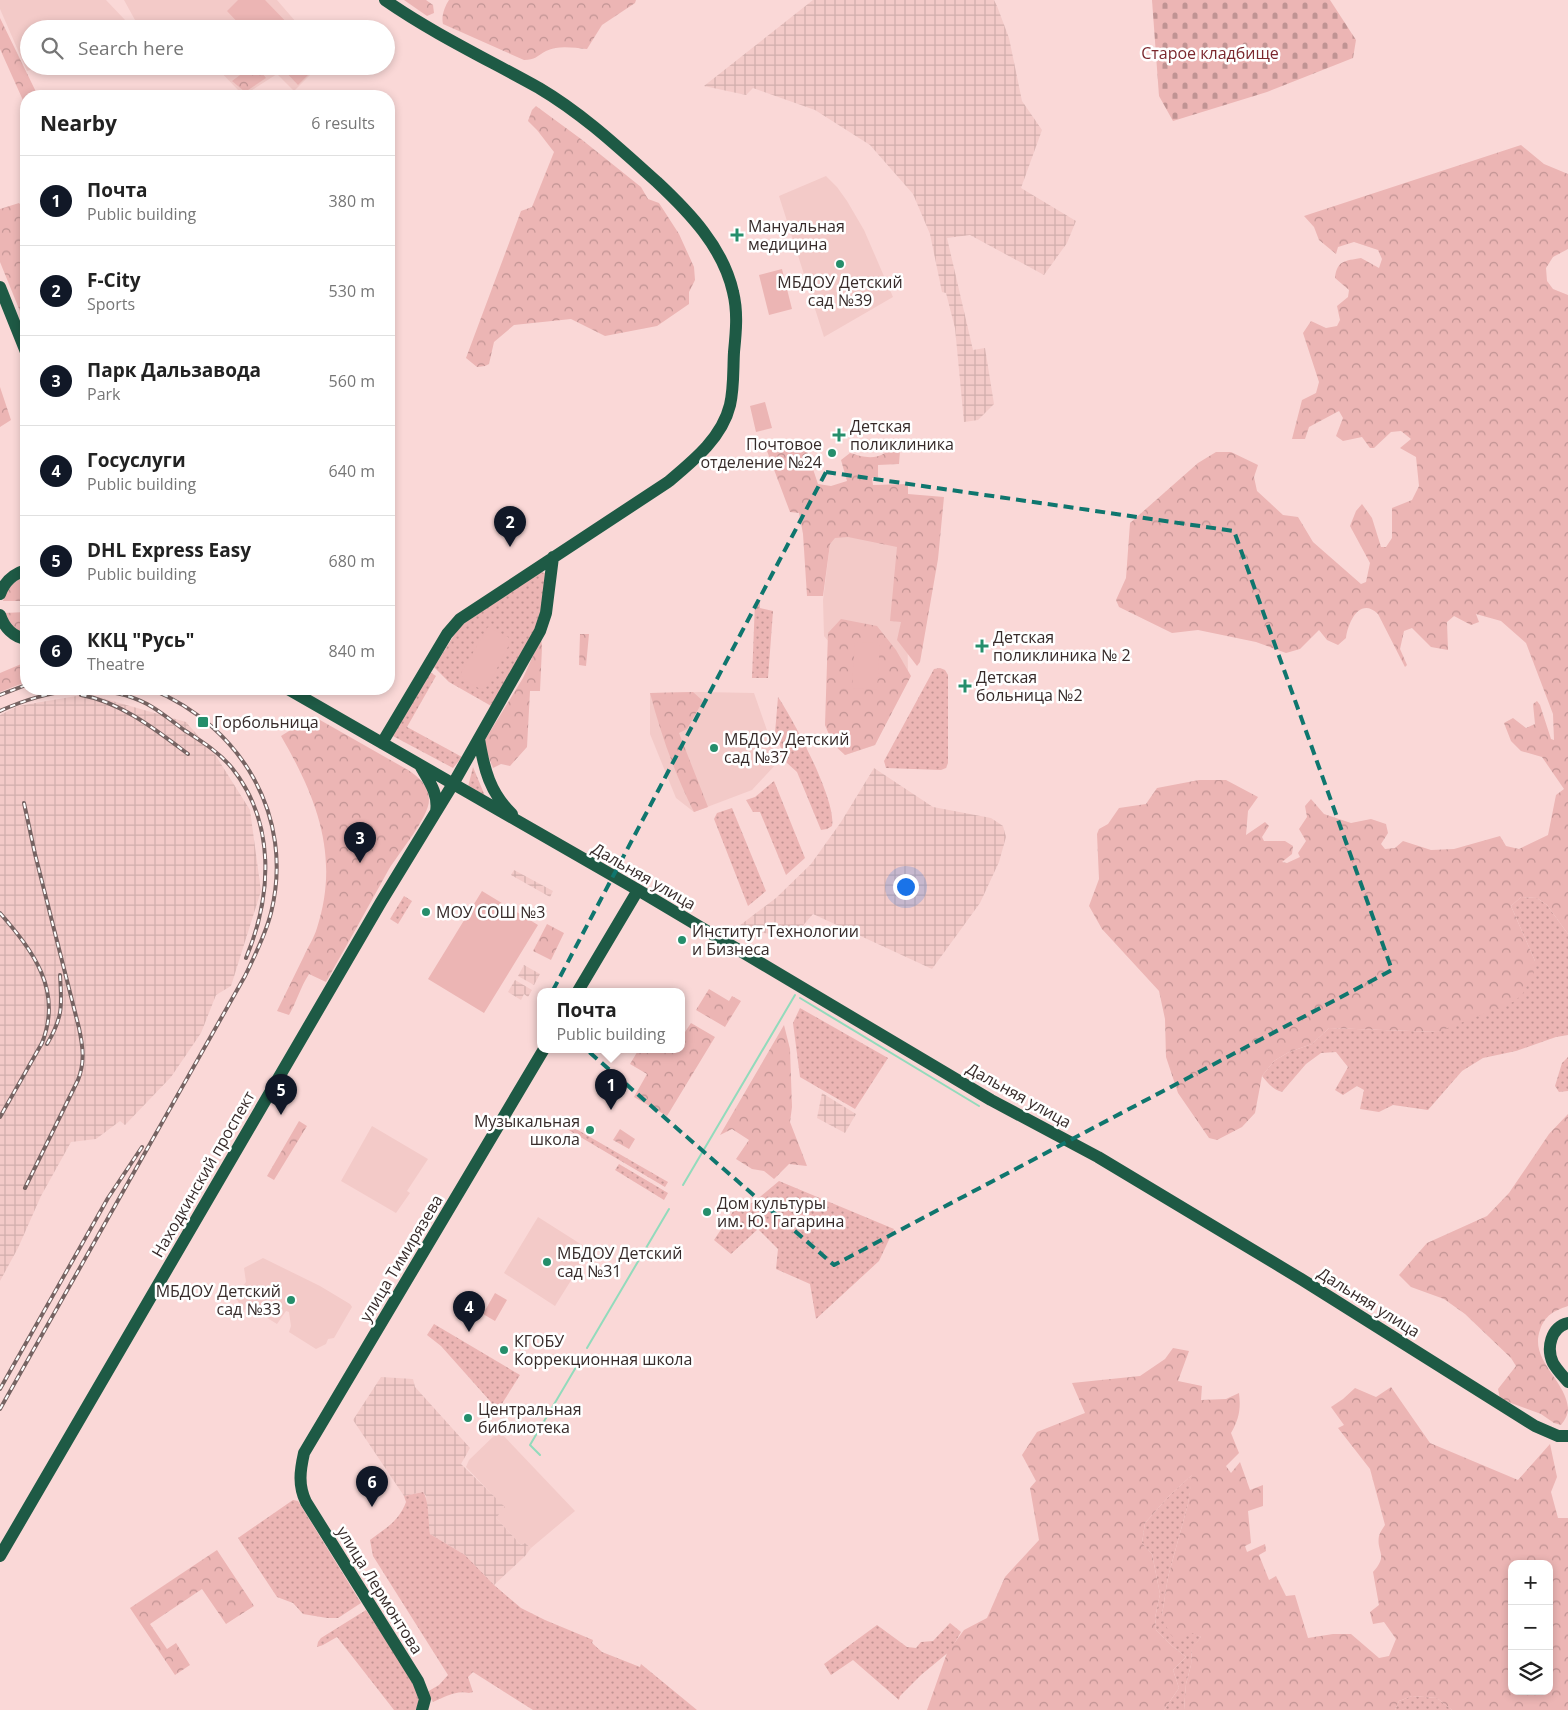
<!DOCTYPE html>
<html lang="en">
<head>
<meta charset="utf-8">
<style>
	body { margin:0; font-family:"Open Sans",sans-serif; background:#f2f2f2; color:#222 }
	.controls { position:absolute; right:15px; bottom:15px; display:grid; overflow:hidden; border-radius:10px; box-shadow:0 2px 8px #0003 }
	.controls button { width:45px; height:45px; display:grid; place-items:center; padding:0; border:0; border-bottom:1px solid #e0e0e0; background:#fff; color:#222; font:25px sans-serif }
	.you { position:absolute; left:905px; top:886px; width:18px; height:18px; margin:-12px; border:4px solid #fff; border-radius:50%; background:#1a73e8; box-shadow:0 0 0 8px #1a73e833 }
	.badge { display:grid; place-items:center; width:32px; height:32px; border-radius:50%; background:#111827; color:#fff; font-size:16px; font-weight:700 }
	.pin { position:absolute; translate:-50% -41px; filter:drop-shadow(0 1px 2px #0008) }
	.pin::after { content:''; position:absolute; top:26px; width:18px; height:15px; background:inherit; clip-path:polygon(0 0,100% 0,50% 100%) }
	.popup { position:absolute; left:537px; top:988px; width:148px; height:65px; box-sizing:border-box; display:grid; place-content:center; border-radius:10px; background:#fff; filter:drop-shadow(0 1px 4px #0005); font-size:16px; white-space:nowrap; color:#767676 }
	.popup b { font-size:19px; color:#222 }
	.popup::after { content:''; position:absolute; left:50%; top:100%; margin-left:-10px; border:10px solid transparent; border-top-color:#fff }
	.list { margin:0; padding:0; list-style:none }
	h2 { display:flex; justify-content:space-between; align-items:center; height:65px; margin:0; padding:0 20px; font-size:21px }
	h2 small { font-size:16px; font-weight:400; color:#767676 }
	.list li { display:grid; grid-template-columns:32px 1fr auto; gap:15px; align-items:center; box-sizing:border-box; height:90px; padding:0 20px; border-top:1px solid #e0e0e0 }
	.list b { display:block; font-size:19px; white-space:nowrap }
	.list p { margin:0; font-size:16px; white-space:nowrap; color:#767676 }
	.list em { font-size:16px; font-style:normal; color:#767676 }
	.icon { flex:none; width:28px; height:28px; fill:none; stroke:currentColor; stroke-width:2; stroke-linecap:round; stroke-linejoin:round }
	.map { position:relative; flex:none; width:1568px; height:1710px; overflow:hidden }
	.search { position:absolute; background:#fff; box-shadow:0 2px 8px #0003; left:20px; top:20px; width:375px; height:55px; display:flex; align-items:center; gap:12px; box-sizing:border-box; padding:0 18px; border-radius:28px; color:#767676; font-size:19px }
	.panel { position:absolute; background:#fff; box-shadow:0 2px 8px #0003; left:20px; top:90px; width:375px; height:605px; border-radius:20px }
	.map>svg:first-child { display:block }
</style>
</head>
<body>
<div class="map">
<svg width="1568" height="1710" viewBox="0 0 1568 1710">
	<defs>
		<pattern id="industrial-grid" width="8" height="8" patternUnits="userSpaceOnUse" patternTransform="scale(1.25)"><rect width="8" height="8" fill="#f3cac8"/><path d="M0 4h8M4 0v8" fill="none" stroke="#d1aeac"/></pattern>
		<pattern id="grass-dots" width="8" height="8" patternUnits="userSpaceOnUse" patternTransform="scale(1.25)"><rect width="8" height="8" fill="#ecb5b4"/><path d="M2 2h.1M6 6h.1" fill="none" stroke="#c09393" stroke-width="1.8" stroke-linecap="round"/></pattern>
		<pattern id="forest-crowns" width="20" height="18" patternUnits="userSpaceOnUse" patternTransform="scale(1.25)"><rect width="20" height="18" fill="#ecb5b4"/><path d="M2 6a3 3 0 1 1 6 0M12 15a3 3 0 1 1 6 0" fill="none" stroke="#c09393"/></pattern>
		<pattern id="cemetery-stones" width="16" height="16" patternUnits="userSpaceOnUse" patternTransform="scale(1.25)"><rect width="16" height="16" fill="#ecb5b4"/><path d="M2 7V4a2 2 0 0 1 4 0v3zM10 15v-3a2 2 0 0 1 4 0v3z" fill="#c09393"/></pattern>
	</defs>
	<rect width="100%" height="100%" fill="#fad8d7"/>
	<path fill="#f3cac8" d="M0,0H106L125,20L113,29H29V66H42L27,71L0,9Z
		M124,0H277L302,29H175L170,26L162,29H147L135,20Z
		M215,66H319L294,91L277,74L249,92H240Z
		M826,176L837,187L847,201L864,230L893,297L824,337L779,196Z
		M838,524L906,532L908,676L875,745L845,755L830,721V643L824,636L823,600L830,544Z
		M701,692L754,693L778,762L752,790L694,812L676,798L650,734V693Z
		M372,1126L428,1159L407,1191L410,1193L396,1213L341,1181Z
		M538,1217L590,1250L555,1306L504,1273Z
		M263,1258L320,1286L350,1304L352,1307L334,1338L328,1339L326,1344L316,1349L289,1332L291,1326L289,1312L286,1311L277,1324L251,1308L243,1310L235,1296L246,1282L244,1268Z
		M499,1431L575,1511L531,1548L525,1543L521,1545L496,1518L504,1507L466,1467L469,1460Z"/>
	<path fill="url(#industrial-grid)" d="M813,0H994L997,6L1009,38L1022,101L1042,130L1021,188L1076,221L1067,243L1044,275L970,235L947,238L973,350L985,348L994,404L978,420L964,422L955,328L946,293L942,292L930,234L913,194L870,145L815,110L753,88L746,95L704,86Z
		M88,694L186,722L216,756L250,810L261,891L231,986L216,995L201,1033L171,1077L125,1125L120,1121L96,1139L71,1142L41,1196L18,1248L0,1281V715L18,706Z
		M874,768L933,807L991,818L1003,826L1006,837L999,862L980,903L932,969L813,914L793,937L735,929L776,898L811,864L841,822Z
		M514,870L553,891L550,897L511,875Z
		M524,965L540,974L534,985L518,976Z
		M515,980L532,990L528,997L524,994L521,1000L508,992Z
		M822,1093L856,1114L845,1133L817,1118Z
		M381,1377L413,1379L415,1387L470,1448L461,1464L505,1507L496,1518L521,1545L525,1543L531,1548L525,1556L494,1585L465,1555L430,1534L428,1522L426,1496L423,1492L404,1496L353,1420Z"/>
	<path fill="url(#grass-dots)" d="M540,572L545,573L542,618L493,707L449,682L434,667L460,626Z
		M755,602H760V608L773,611L768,678H752Z
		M940,668L945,670L948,675V763L946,768L941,770L886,768L884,761L934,669Z
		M430,672L436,676L407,727L462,757L453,768L391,735Z
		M778,697C793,719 837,801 832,826L827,829L821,830L797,772L787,763L775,733Z
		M473,767L485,796L468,787Z
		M774,781L805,858L786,875L760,812H753L746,800L755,797Z
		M732,808L766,891L748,906L714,819L717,813Z
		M404,896L412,901L398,924L390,919Z
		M1521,897L1537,898L1547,905L1568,934V1035L1556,1037L1516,1051L1483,1058L1462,1071L1428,1110L1393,1105L1379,1112L1360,1109L1364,1090L1357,1086L1343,1095L1335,1090L1348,1067L1336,1052L1321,1053L1306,1064L1282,1092C1273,1090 1268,1083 1262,1076L1274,1061L1289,1052L1312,1044L1329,1028L1438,1032L1535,961L1511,906Z
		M800,1008L888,1058L855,1109L800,1077L793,1023Z
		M1568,1057V1091L1559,1092L1555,1086L1562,1063Z
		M557,1118L668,1182L665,1187L555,1122Z
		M619,1164L668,1193L664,1200L615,1170Z
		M779,1181L894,1229L879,1261L816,1319L810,1284L776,1269L778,1249L758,1229L731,1254L714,1240L734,1210L754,1202Z
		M434,1324L520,1375L498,1410L441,1346L427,1335Z
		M1193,1474L1188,1504L1168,1577L1162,1615L1201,1637L1192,1649L1191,1665L1186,1684L1184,1710H1164L1179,1688L1173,1670L1186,1657L1171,1645L1156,1630L1155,1618L1160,1594L1152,1554L1142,1543L1145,1523L1169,1496Z
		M423,1492C429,1499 428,1523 430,1534L465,1555L494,1585L521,1608L545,1620L593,1640L592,1643L602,1652L640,1667L641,1664L697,1710H533L473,1672L468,1677L473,1692L469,1693C456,1690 445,1697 433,1702L427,1692L439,1685L448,1675L373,1556L370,1540C386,1528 399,1521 406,1502L404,1496Z
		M293,1500L298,1501L361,1603L338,1618H327L303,1614L293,1603L277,1597L238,1538Z
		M366,1610L403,1666L420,1697L416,1710H394L337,1637L323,1645L317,1647L318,1642L321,1638Z
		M950,1623L961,1632L950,1651L921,1675L900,1696L899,1700L853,1660L831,1675L824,1664L877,1625L907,1647L916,1648L921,1642L933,1641Z
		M1412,1696L1437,1698L1452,1710H1395L1399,1701Z"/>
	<path fill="url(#forest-crowns)" fill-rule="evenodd" d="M404,0H426L433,5L434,13L427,16Z
		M449,0H636L635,3L602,25L587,49C573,48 559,45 546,51C537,56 535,60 524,60L443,24C441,16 445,6 449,0Z
		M0,18L38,96H26V107L0,49Z
		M252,66H257L266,78L245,92L232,81Z
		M536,106L581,139L641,187L648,199L659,203L679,234L694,267L695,280L689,292V304L657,326L605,336L571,319L514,325L494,342L489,364L485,366L477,367L466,358L521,211L532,207L554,152L537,130L528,121L532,110Z
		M1521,145L1544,164L1568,174V249L1553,257L1546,268L1547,281L1553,289L1568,295V934L1547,905L1537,898L1521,897L1511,906L1535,961L1533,975L1522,995L1513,1002L1438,1032L1329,1028L1312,1044L1289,1052L1274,1061L1262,1076L1255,1113L1242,1127L1217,1140L1209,1138L1178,1093L1166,1057L1165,1019L1159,991L1102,929L1089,906L1099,879L1097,834L1099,829L1108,824L1119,808L1146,804L1157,788L1199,780H1226L1258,797L1248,811L1246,835L1265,822L1269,826L1262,837L1264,841H1285L1293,846L1292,854L1282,862L1287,863L1300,857L1298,853L1306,841L1299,829L1307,817L1305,806L1311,799L1324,814L1351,823L1371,819L1386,824L1388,833L1381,844L1385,849L1395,848L1403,841L1431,850L1454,849L1500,836L1506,846L1519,849L1548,835L1556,795L1564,789L1542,757L1521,751L1511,741L1504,723L1513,718L1526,728L1535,724L1533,704L1537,701L1540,705L1551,739L1554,740L1553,714L1526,643L1501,621L1476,614L1479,622L1471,625L1454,616L1447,622L1448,650L1431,647L1412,628L1404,631L1400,649L1407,665L1405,667L1378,614C1360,596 1348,622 1346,638L1338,645L1327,640L1319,630L1300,649L1286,653L1256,642L1198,630L1172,633L1119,607L1116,600L1126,578L1130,523L1198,463L1216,452H1231L1258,465L1254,477L1257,491L1283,515L1298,517L1313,542L1361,584L1366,582L1370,563L1350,526L1356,511L1362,504L1372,518L1381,547H1386L1392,538V508L1412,500L1419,486L1416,457L1400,448L1411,439L1401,431L1391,432L1374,448H1370L1362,437L1343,441L1336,436L1343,418L1339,411L1309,427L1305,439H1292L1302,400L1316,393L1319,382L1303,333L1311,321L1326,328L1337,326L1340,320L1337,306L1348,297L1349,290L1335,278C1337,260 1345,261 1361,258L1379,268L1382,259L1378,250L1354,242L1338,247L1336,254L1319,240L1314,227L1304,216Z
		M19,203L26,211V326L0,262V209Z
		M0,387L11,420L0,427Z
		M786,442H799L805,445L818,484L831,486L847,481L841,460L850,453C862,457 874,460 885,453C889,450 891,447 895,446L900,451L899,464L878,465V477L872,478L873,485L908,484V494L944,497L938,559L920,662L917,666L897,640L901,622L890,621L897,547L848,537L835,538L830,544L823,596H807L803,534L799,513L790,512L767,451L769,447Z
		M26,577V601H3C6,589 14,580 26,577Z
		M26,612V635L11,627L4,613Z
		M841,619L877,626L896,650L911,676L875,745L845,755L833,744L825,725L828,633Z
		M580,634H589L586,666L579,665Z
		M541,638L542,647L540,691H530L527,747L510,766L501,764L493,768L483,743L523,678Z
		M26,662V682L0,692V673Z
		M693,692L703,701L687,729L679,733L708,807L694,812C675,774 661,735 650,693Z
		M313,716L408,770C419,777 429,786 429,800C429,817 399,853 389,869C368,907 347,945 326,982L309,974C300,988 297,1001 289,1015L277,1011C286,993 295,974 304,956C308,947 314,938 317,928C340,857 317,798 281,736Z
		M547,924L564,933L551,960L533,951Z
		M709,989L729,1001L732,996L741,1001L725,1027L696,1010Z
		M691,1023L715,1037L667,1116L634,1097L647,1074L630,1064L639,1049H681V1030L685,1032Z
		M784,1025L790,1049L792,1107L790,1122L807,1166L789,1164L774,1179L764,1171L752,1169L736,1159L749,1140L732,1129L720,1135Z
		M1568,1114V1306C1554,1311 1545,1315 1540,1330C1529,1360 1566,1380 1568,1408C1568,1415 1565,1420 1561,1425L1554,1423L1541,1414L1500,1399L1498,1389L1516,1366L1511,1358L1465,1314L1444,1299L1411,1287L1399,1275L1427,1243L1487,1216L1509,1193L1549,1134Z
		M299,1121L307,1126L274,1180L267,1176Z
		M620,1129L635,1139L629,1149L613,1140Z
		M1173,1348L1189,1351L1178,1381L1202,1386L1201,1400L1226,1399L1239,1393C1241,1409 1239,1419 1231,1433L1239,1453L1226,1466L1231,1473L1240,1462L1250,1490L1263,1485V1506L1248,1511L1251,1543L1245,1546L1247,1552L1265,1544L1266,1551L1259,1555L1269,1580L1276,1576L1286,1596L1295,1595L1308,1638L1333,1634H1351L1379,1658L1389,1656L1396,1639L1384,1622L1373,1624L1370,1612L1379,1605L1373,1572C1389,1554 1376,1553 1379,1536C1380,1532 1383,1528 1385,1525L1370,1469L1338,1428L1344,1425L1331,1407L1343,1399L1355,1388L1376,1397L1391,1387L1430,1443L1518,1480L1550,1444L1557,1477L1551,1492L1558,1518H1568V1710H1452L1437,1698L1412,1696L1399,1701L1395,1710H1184L1186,1684L1191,1665L1192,1648L1201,1637L1193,1633L1177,1641L1169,1633L1162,1615L1168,1577L1188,1504L1192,1475L1169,1496L1145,1523L1142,1543L1152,1554L1160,1594L1155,1618L1156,1630L1171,1645L1186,1657L1173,1670L1179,1688L1164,1710H927L947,1653L964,1630L987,1618L1005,1577L1039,1540L1030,1488L1036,1481L1022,1455L1037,1432L1085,1413L1072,1383L1140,1376L1165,1359ZM1512,1564H1549V1691H1512Z
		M217,1550L254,1606L226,1624L202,1589L150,1624L167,1649L176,1643L190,1665L175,1675L130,1608Z"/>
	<path fill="url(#cemetery-stones)" d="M1152,0H1330L1356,40L1353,58L1267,92L1173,121L1159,96Z"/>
	<path fill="#ecb5b4" d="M238,0H265L293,29H244L227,11Z
		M280,66H317L298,85Z
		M782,269L792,309L769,315L759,275Z
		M765,402L772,428L756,432L750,406Z
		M488,627L508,637L511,641L488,686L480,689L463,679L461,673Z
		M855,642L880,643L877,690L852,688Z
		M482,891L538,925L484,1013L428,979Z
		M495,1293L507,1300L495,1321L483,1314Z"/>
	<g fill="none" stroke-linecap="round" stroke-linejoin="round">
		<path stroke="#92dbbc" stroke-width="2" d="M800,998L979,1106
			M683,1185L795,995
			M587,1348L669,1209
			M540,1455L530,1445L582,1357"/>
		<path stroke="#1e5a45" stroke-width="12" d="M0,287L26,352
			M0,594C5,581 13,574 26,570
			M0,615C4,627 13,637 26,639
			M288,689L638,890L991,1100L1098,1157L1301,1279L1535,1426L1558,1436H1568
			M479,739C484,769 490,793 512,814
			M382,743L447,634L460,619L668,482C693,461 722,438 730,405C734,388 733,369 734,352C736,332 738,312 733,292C723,247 689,212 657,182C619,148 583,114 539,88C487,59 434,34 385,0
			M421,767C429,781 439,794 436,812
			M578,991L638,890
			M1568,1323C1551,1327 1546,1348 1553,1363C1557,1370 1563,1376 1568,1382
			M0,1556L381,902L453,784L540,631L546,613L553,557
			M422,1710L425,1699L418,1681L306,1502C298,1485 300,1471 304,1453L544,1049"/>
		<defs>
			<path id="rail" d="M0,695L26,685
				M81,695C121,702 156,730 188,754
				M0,711C46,690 100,680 147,704C160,711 172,721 184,730C201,741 219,752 232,768C276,823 272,896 246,958
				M24,803L35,854L79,1028C83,1047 85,1062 78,1080L25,1188
				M0,913C33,951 63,990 42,1043L0,1117
				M47,1044C63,1017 62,1006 60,975
				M0,1389L108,1198L142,1147
				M0,1409L245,976C255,955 265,936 271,913C295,816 241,726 151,689"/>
		</defs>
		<use href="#rail" stroke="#766362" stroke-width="4"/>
		<use href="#rail" stroke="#fff" stroke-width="2" stroke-dasharray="5.5" stroke-linecap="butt"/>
	</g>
	<path fill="none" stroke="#0f766e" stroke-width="4" stroke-dasharray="10 6" stroke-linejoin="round" d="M826,472L1234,531L1392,970L834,1265L542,1011Z"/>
	<g fill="#258e6b" stroke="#fff" stroke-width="2">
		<path d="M734.5 227.5h5v5h5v5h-5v5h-5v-5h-5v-5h5z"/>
		<circle cx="840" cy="264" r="5"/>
		<path d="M836.5 427.5h5v5h5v5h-5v5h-5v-5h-5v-5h5z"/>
		<circle cx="832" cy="453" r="5"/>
		<path d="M979.5 638.5h5v5h5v5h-5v5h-5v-5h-5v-5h5z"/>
		<path d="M962.5 678.5h5v5h5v5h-5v5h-5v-5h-5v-5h5z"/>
		<rect x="197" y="716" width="12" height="12" rx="2.5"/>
		<circle cx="714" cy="748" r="5"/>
		<circle cx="426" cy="912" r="5"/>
		<circle cx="682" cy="940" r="5"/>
		<circle cx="590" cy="1130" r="5"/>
		<circle cx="707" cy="1212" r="5"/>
		<circle cx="547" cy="1262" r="5"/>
		<circle cx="291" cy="1300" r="5"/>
		<circle cx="504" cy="1350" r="5"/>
		<circle cx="468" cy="1418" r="5"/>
	</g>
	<g text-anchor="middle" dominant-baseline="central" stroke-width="5" stroke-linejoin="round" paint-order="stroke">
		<g font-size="16" fill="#7b282e" stroke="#fff">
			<text x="1210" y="53">Старое кладбище</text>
		</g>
		<g font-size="16" fill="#372b2a" stroke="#fff" text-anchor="start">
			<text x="748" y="226">Мануальная<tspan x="748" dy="18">медицина</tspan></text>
			<text x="840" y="282" text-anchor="middle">МБДОУ Детский<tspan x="840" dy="18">сад №39</tspan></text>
			<text x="850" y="426">Детская<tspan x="850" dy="18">поликлиника</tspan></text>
			<text x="822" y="444" text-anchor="end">Почтовое<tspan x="822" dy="18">отделение №24</tspan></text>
			<text x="993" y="637">Детская<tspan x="993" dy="18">поликлиника № 2</tspan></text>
			<text x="976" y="677">Детская<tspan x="976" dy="18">больница №2</tspan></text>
			<text x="214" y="722">Горбольница</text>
			<text x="724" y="739">МБДОУ Детский<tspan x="724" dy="18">сад №37</tspan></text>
			<text x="436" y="912">МОУ СОШ №3</text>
			<text x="692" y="931">Институт Технологии<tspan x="692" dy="18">и Бизнеса</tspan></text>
			<text x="580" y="1121" text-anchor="end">Музыкальная<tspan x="580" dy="18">школа</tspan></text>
			<text x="717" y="1203">Дом культуры<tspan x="717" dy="18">им. Ю. Гагарина</tspan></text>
			<text x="557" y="1253">МБДОУ Детский<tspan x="557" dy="18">сад №31</tspan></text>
			<text x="281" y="1291" text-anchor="end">МБДОУ Детский<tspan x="281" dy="18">сад №33</tspan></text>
			<text x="514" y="1341">КГОБУ<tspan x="514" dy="18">Коррекционная школа</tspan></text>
			<text x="478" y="1409">Центральная<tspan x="478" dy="18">библиотека</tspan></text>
		</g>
		<g font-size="16" fill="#372b2a" stroke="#fff">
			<text transform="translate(644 876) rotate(30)">Дальняя улица</text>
			<text transform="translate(1019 1095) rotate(29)">Дальняя улица</text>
			<text transform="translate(203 1174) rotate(-60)">Находкинский проспект</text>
			<text transform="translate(401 1258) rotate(-59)">улица Тимирязева</text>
			<text transform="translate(1369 1302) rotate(32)">Дальняя улица</text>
			<text transform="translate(380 1590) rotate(58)">улица Лермонтова</text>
		</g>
	</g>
</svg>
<div class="controls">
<button>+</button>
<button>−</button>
<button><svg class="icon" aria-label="layers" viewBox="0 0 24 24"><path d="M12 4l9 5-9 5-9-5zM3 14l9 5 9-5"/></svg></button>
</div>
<div class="you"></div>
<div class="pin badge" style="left:611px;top:1110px">1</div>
<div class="popup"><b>Почта</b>Public building</div>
<div class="pin badge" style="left:510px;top:547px">2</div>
<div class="pin badge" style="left:360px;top:863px">3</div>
<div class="pin badge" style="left:469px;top:1332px">4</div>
<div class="pin badge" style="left:281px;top:1115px">5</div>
<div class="pin badge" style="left:372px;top:1507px">6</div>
<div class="search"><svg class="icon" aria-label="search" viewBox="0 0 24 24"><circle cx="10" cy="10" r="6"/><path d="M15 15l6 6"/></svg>Search here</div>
<section class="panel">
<h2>Nearby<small>6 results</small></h2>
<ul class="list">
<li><span class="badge">1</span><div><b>Почта</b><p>Public building</p></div><em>380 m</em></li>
<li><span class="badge">2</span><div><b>F-City</b><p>Sports</p></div><em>530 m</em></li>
<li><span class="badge">3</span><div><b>Парк Дальзавода</b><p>Park</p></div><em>560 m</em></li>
<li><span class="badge">4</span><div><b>Госуслуги</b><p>Public building</p></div><em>640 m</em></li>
<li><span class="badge">5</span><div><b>DHL Express Easy</b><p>Public building</p></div><em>680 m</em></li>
<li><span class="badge">6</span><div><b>ККЦ &quot;Русь&quot;</b><p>Theatre</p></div><em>840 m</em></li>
</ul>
</section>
</div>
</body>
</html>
